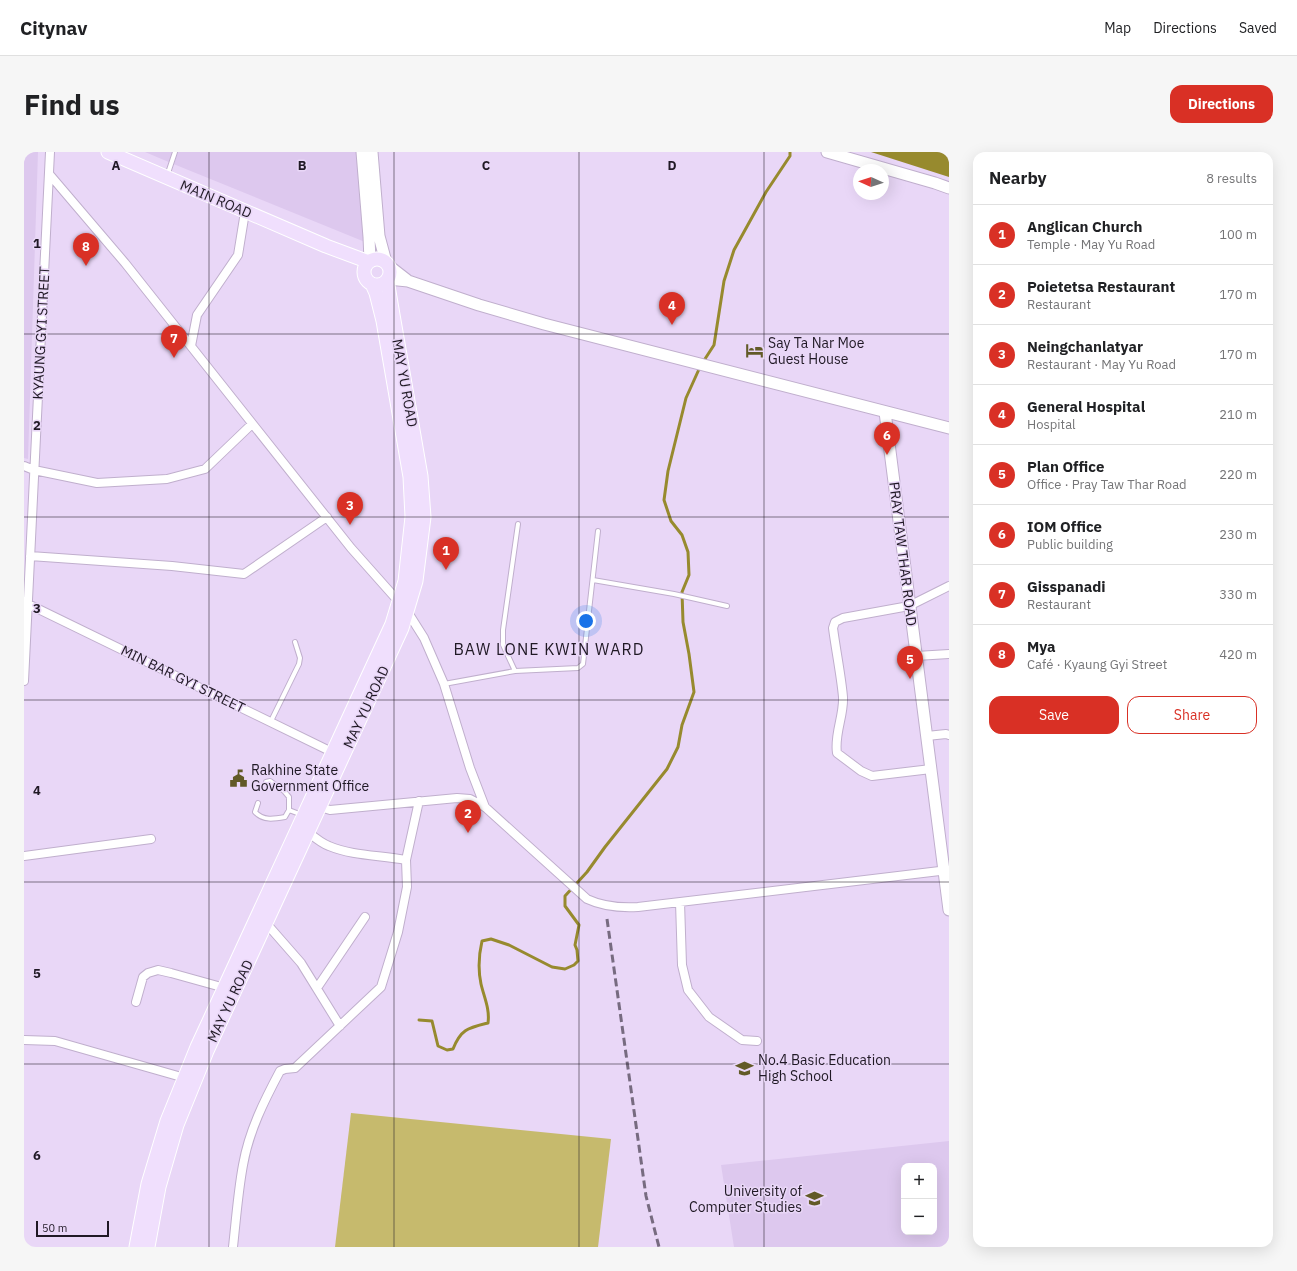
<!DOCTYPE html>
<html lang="en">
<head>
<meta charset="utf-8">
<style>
	body { margin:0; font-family:"IBM Plex Sans",sans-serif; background:#f6f6f6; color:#202124 }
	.controls { position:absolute; right:12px; bottom:12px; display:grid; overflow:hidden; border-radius:8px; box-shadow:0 4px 16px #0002 }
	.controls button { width:36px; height:36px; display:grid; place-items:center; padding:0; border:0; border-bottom:1px solid #e0e0e0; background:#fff; color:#202124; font:20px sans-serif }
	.compass { position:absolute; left:829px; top:12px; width:36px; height:36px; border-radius:50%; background:#fff; box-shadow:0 4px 16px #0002; rotate:273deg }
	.scale { position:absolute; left:12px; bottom:10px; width:73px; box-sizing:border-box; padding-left:4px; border:2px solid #201925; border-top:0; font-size:11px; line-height:14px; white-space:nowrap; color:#201925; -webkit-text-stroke:3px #e9d7f7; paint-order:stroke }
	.you { position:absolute; left:562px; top:469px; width:14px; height:14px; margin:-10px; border:3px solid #fff; border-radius:50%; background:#1a73e8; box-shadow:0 0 0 6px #1a73e833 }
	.badge { display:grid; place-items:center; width:26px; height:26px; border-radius:50%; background:#d93025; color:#fff; font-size:13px; font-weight:700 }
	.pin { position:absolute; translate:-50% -33px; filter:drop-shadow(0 1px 2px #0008) }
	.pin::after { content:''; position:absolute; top:21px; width:14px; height:12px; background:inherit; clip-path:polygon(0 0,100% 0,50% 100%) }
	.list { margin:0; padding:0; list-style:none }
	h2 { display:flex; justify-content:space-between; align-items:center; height:52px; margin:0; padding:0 16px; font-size:17px }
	h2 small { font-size:13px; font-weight:400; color:#757577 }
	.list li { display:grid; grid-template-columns:26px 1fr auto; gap:12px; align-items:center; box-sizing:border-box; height:60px; padding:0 16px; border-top:1px solid #e0e0e0 }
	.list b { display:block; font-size:15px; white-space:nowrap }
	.list p { margin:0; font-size:13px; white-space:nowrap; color:#757577 }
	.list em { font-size:13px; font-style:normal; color:#757577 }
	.actions { display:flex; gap:8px; padding:12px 16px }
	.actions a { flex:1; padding:9px 0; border:1px solid #d93025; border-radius:12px; text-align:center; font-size:14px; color:#d93025 }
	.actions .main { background:#d93025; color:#fff }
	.map { position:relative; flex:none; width:925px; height:1095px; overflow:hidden; border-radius:12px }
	header { display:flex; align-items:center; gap:24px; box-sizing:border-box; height:56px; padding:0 20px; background:#fff; border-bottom:1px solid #e0e0e0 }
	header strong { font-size:19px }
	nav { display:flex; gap:22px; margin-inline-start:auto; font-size:14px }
	.intro { display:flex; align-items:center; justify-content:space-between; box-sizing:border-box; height:96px; padding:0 24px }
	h1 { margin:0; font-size:28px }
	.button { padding:10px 18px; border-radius:12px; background:#d93025; color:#fff; font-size:14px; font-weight:700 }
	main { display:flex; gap:24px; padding:0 24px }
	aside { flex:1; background:#fff; border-radius:12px; box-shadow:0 4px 16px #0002 }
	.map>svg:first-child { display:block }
</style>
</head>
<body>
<header>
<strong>Citynav</strong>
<nav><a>Map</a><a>Directions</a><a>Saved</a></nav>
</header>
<div class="intro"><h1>Find us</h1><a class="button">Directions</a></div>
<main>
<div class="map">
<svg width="925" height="1095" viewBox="0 0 925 1095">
	<rect width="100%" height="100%" fill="#e9d7f7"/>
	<path fill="#ddc8ee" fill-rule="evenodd" d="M0,0H14L4,307L0,306Z
		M121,0H332L341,90L147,11Z
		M925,989V1095H710L697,1013ZM880,1014H910V1080H880Z"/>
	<path fill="#c6ba6d" d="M327,961L587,987L574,1095H311Z"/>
	<path fill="#978a2e" d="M847,0H925V25Z"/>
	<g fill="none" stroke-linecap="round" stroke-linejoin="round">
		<path stroke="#978a2e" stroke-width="3" d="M679,210L690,193L700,129L710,98L742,40L766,4V0
			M395,868L408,869L414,894L423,898L429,897C437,877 444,876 464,871C466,857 460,845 457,832C454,818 455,802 458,789L467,787L485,793L528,815L541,817L550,813L554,809L553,798L551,793L555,773L541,754V744L563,720L581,695L643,617L654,595L658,573L670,540L665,502L659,470L658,440L665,423L664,400L658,383L647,369L640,348L644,319L662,246L676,215"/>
		<defs>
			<path id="service" d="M143,24L151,0
				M569,428L650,442L703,454
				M491,519L479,493V478L494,372
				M420,532L491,519L554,516L559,512L574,379
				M247,569L275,512L276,506L271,490
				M242,630L246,629L260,639L265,645V658
				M234,651L231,660C239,669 250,667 261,665L265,658L278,663"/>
			<path id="minor" d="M26,23L101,111L327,396L383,459L400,486L420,532L446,616L461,655
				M167,194L173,163L214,103L221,60
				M0,314L10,318L73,331L143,327L181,317L228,272
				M6,404L148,414L220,422L303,365
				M0,450L312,602
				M892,504L925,502
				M0,529L26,0
				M903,584L922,582L925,583
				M907,617L848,624L837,619L813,601C810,582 820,564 819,545C817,523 812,499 809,476L811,470L819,466L885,454L925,434
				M296,655L306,658L433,646L446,647L461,655L563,747C580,755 596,756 614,755L924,718
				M0,704L127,687
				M382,708L395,649
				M656,750L658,813L664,838L685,865L718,888L733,889
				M242,771L277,811L316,874
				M293,836L341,765
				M112,850L119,825L124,821L134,818L147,821L201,836
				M0,888L31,889L161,926
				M209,1095C212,1068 214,1040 219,1013C225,979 240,949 256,919L261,917L271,916L357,835L374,780L383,735L382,708C356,703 329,704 305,694C297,691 290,685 284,680"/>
			<path id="tertiary" d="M338,0L345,85L346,109
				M348,0L355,84L362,110
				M803,0L911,31L925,36
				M365,114L383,128
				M364,127L384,129L455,153L520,172L925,276
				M861,260C881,426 903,592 925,758"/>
			<path id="primary" d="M84,0L302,94L345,110
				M340 120a13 13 0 1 1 26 0a13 13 0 1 1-26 0Z
				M112,1095L124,1032L143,969L173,895L368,472L381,429L388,365L386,325L359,169L352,141L348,132
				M124,1095L135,1035L153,973L183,899L378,476L392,429L400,365L397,324L363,128"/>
		</defs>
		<use href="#service" stroke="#c0afcd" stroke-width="6"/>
		<use href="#minor" stroke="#c0afcd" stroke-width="10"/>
		<use href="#tertiary" stroke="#c0afcd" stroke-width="13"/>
		<use href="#primary" stroke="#fff" stroke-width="15"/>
		<use href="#service" stroke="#fff" stroke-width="4"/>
		<use href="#minor" stroke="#fff" stroke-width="8"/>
		<use href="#tertiary" stroke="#fff" stroke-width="11"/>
		<use href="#primary" stroke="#f0dffd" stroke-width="13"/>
		<path stroke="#776b80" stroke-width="3" stroke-dasharray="8 4" stroke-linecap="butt" d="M583,767L622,1044L635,1095"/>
	</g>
	<path fill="none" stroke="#201925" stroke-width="1" stroke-opacity="0.55" d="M185,0V1095M370,0V1095M555,0V1095M740,0V1095M0,182H925M0,365H925M0,548H925M0,730H925M0,912H925"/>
	<defs>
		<symbol id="hotel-bare" viewBox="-9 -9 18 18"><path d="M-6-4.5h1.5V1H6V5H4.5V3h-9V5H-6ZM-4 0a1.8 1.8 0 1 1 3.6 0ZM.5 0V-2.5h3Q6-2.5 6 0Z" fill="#625a27" stroke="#e9d7f7" stroke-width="2.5" paint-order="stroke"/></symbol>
		<symbol id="civic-bare" viewBox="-9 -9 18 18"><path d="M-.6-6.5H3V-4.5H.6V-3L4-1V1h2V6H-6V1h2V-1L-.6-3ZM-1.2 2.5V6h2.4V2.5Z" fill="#625a27" stroke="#e9d7f7" stroke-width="2.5" paint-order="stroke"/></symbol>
		<symbol id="school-bare" viewBox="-9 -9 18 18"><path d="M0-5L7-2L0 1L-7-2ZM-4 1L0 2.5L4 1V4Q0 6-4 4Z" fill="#625a27" stroke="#e9d7f7" stroke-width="2.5" paint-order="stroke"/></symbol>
		<symbol id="university-bare" viewBox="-9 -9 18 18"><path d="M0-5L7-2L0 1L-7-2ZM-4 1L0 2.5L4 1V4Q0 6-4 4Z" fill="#625a27" stroke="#e9d7f7" stroke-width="2.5" paint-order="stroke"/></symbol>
	</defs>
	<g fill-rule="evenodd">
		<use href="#hotel-bare" x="718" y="186" width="25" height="25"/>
		<use href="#civic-bare" x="202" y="614" width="25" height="25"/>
		<use href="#school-bare" x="708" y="904" width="25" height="25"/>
		<use href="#university-bare" x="778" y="1034" width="25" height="25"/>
	</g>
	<g text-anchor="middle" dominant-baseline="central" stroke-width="3" stroke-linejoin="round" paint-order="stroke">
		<g font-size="14" fill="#201925" stroke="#e9d7f7">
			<text transform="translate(192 47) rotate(23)">MAIN ROAD</text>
			<text transform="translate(17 181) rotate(-87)">KYAUNG GYI STREET</text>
			<text transform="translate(381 231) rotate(80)">MAY YU ROAD</text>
			<text transform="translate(879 402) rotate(83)">PRAY TAW THAR ROAD</text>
			<text transform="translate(159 527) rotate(26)">MIN BAR GYI STREET</text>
			<text transform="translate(342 555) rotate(-65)">MAY YU ROAD</text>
			<text transform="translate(206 849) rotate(-65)">MAY YU ROAD</text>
		</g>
		<g font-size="14" fill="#201925" stroke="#e9d7f7" text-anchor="start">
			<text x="744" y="191">Say Ta Nar Moe<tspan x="744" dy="16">Guest House</tspan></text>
			<text x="227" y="618">Rakhine State<tspan x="227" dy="16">Government Office</tspan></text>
			<text x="734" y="908">No.4 Basic Education<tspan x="734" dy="16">High School</tspan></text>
			<text x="778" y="1039" text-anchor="end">University of<tspan x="778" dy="16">Computer Studies</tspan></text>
		</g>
		<g font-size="16" letter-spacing="1" fill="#201925" stroke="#e9d7f7">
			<text x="525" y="497">BAW LONE KWIN WARD</text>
		</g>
	</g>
	<g font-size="13" text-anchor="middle" font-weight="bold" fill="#201925" stroke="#e9d7f7" stroke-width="3" stroke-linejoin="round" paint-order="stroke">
		<text x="92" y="18">A</text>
		<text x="278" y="18">B</text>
		<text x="462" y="18">C</text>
		<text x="648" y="18">D</text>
		<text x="13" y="96">1</text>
		<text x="13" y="278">2</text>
		<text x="13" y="461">3</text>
		<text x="13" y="643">4</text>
		<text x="13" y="826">5</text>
		<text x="13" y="1008">6</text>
	</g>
</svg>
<div class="controls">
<button>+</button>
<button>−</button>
</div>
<svg class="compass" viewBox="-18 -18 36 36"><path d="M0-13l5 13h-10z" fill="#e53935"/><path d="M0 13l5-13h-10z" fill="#757577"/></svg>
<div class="scale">50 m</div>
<div class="you"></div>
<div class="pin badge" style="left:422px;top:418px">1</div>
<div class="pin badge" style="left:444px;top:681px">2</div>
<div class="pin badge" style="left:326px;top:373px">3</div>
<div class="pin badge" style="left:648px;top:173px">4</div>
<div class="pin badge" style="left:886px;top:527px">5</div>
<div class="pin badge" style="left:863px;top:303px">6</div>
<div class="pin badge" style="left:150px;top:206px">7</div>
<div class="pin badge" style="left:62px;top:114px">8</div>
</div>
<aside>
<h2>Nearby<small>8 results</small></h2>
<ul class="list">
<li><span class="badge">1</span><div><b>Anglican Church</b><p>Temple · May Yu Road</p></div><em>100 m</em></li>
<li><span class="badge">2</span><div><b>Poietetsa Restaurant</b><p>Restaurant</p></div><em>170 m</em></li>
<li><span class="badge">3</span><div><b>Neingchanlatyar</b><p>Restaurant · May Yu Road</p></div><em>170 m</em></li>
<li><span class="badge">4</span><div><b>General Hospital</b><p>Hospital</p></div><em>210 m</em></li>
<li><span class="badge">5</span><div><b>Plan Office</b><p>Office · Pray Taw Thar Road</p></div><em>220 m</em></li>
<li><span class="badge">6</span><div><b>IOM Office</b><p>Public building</p></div><em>230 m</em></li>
<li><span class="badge">7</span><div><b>Gisspanadi</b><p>Restaurant</p></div><em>330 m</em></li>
<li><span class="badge">8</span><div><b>Mya</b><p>Café · Kyaung Gyi Street</p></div><em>420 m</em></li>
</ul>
<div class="actions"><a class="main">Save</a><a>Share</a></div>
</aside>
</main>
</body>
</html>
